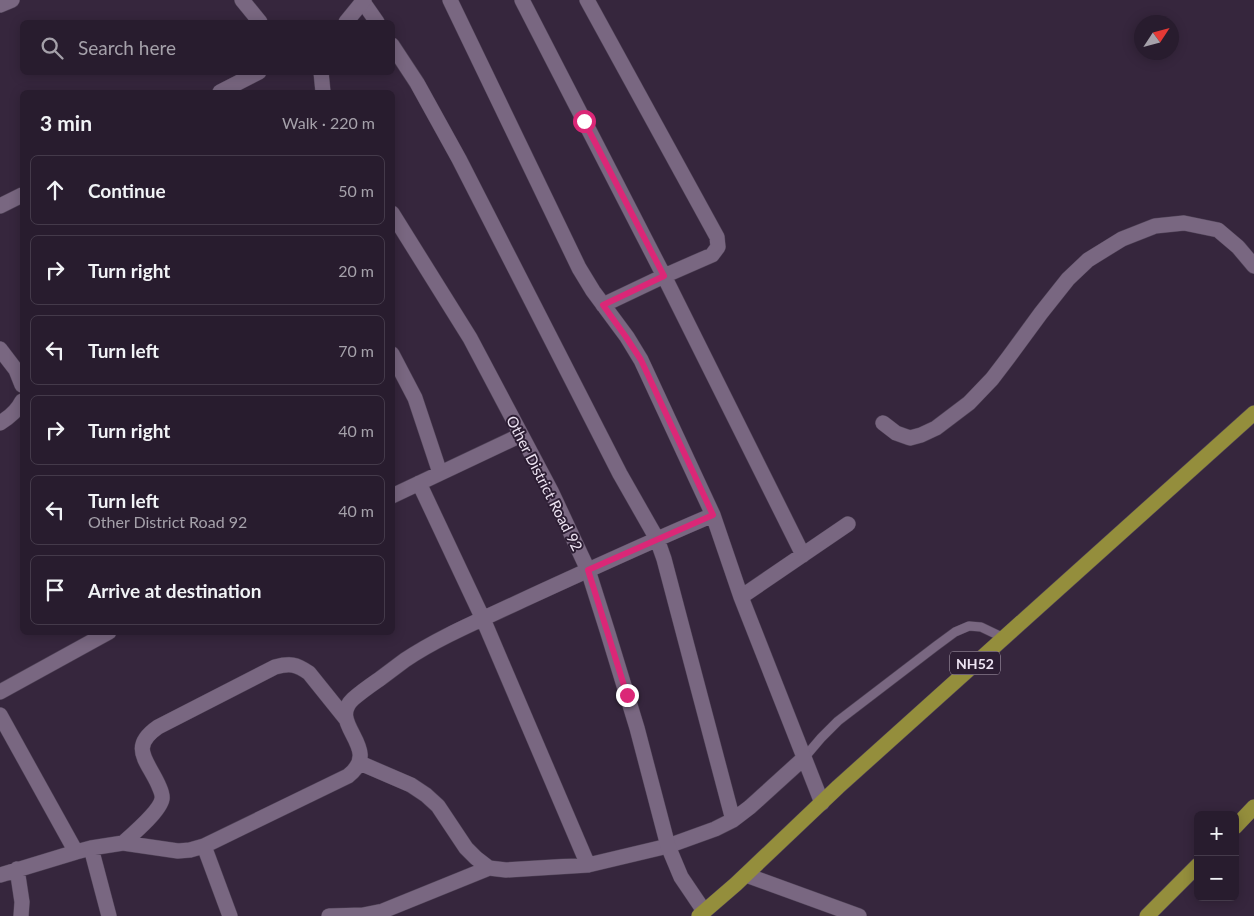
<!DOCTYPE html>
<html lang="en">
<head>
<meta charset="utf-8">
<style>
	body { margin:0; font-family:Lato,sans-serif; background:#302536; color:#f1f3f6 }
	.controls { position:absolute; right:15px; bottom:15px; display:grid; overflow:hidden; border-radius:8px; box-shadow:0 2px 12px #0003 }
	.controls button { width:45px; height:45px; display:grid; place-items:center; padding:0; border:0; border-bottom:1px solid #443a4a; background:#281c2e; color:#f1f3f6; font:25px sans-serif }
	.compass { position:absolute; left:1134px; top:15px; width:45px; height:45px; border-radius:50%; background:#281c2e; box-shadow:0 2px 12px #0003; rotate:54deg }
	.stop { position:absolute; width:15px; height:15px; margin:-11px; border:4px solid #db2777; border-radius:50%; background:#fff }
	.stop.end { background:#db2777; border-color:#fff; box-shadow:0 1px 5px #0008 }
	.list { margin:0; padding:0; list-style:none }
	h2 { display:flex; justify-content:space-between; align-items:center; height:65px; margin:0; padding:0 20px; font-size:21px }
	h2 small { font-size:16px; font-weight:400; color:#a5a1aa }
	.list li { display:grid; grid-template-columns:32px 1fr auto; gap:15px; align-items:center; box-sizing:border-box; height:70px; margin:0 10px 10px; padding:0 10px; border:1px solid #443a4a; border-radius:8px }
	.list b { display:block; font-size:19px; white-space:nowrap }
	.list p { margin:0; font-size:16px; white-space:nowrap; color:#a5a1aa }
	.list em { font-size:16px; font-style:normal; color:#a5a1aa }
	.icon { flex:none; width:28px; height:28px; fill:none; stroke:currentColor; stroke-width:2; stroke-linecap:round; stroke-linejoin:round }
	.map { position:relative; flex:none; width:1254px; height:916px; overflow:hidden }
	.search { position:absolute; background:#281c2e; box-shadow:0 2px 12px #0003; left:20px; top:20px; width:375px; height:55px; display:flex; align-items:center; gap:12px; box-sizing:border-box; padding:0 18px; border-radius:8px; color:#a5a1aa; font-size:19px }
	.panel { position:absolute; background:#281c2e; box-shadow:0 2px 12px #0003; left:20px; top:90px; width:375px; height:545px; border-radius:8px }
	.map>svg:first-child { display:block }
</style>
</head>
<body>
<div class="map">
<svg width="1254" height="916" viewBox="0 0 1254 916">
	<rect width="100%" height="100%" fill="#36263d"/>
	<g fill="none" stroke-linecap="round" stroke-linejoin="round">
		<defs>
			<path id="service" d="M804,758L821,738L838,721L936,646L955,632L969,626L981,627L1004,638"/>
			<path id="minor" d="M242,0L260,22
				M450,0L579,268L593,291L627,337L641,360L713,515L741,597L822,803
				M522,0L664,276L803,555
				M587,0L717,237L718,247L712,255L664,276L603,305
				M363,2L377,22
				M0,5L12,0
				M392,45L417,83L459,159L620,474L657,539L664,559L733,820
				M220,92L259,72
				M0,206L22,195
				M0,349L16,370L22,385
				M392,354L415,398L440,473
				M0,423C10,417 17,411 22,401
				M883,423L896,433L910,438L921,435L936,428L969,403L992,379L1008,358L1041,313L1068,279L1088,260L1122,239L1155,226L1184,223L1218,230L1238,247L1254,266
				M419,483L483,619L588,865
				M392,496L521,435
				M741,597L848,524
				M0,692L109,632
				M0,715L76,852
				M360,763L411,785L426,795L438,806L466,848L476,858L489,868L506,870L588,865L668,846L715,829L733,820L750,807L804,758
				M123,843C133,834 160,811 162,799C163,794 160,789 158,784C147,760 129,747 158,727L275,667C290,663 296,664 309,673L346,719
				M204,846L230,916
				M91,848L109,916
				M17,869L22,902L21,916
				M0,875L76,852L91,848L123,843L178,851L190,850L204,846L348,776C384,748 326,724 353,699C362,691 371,685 381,678C389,672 397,666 405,660C441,636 483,619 523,600C586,571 649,542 713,515
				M329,916L363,915L383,911L489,868"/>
			<path id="tertiary" d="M346,22L364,0
				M321,72L323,92
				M392,213L470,338L551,491L588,570L607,630L637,728L668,846L681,877L704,911
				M746,875L859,916"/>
			<path id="trunk" d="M1235,827L1254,807
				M699,916L736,884L838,787L1254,413
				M1147,916L1198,865"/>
		</defs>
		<use href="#service" stroke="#4f4256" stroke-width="10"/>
		<use href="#minor" stroke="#4f4256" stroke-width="16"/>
		<use href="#tertiary" stroke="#4f4256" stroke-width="16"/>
		<use href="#trunk" stroke="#4f4256" stroke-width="16"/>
		<use href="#service" stroke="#796781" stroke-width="9"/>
		<use href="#minor" stroke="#796781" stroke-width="15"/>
		<use href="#tertiary" stroke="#796781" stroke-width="15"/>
		<use href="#trunk" stroke="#948e3c" stroke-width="15"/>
	</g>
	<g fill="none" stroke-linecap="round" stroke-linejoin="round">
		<path stroke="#db2777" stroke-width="6" d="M584,121L664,276L603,305L626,337L641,360L713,515L588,570L627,695"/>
	</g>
	<g text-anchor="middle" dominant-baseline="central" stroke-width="4" stroke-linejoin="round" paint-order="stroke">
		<rect fill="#2c1d33" stroke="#b4a8b9" stroke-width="1" x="950" y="651.5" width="50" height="23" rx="4"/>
		<g font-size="14" font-weight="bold" fill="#eee4f3">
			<text x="975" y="663">NH52</text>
		</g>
		<g font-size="15" fill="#eee4f3" stroke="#2c1d33">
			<text transform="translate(545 483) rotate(63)">Other District Road 92</text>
		</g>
	</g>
</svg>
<div class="controls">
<button>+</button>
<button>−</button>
</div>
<svg class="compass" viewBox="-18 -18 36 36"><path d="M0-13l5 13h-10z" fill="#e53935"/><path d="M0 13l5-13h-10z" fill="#a5a1aa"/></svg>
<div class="stop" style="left:584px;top:121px"></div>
<div class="stop end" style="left:627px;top:695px"></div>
<div class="search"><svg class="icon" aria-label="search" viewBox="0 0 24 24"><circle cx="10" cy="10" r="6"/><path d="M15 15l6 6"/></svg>Search here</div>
<section class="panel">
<h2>3 min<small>Walk · 220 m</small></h2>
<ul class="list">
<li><svg class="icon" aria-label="ahead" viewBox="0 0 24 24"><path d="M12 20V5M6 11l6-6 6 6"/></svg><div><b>Continue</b></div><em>50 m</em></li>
<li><svg class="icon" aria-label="right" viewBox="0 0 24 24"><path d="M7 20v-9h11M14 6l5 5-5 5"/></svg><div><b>Turn right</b></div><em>20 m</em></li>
<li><svg class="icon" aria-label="left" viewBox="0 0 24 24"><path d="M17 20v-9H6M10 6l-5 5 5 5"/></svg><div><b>Turn left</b></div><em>70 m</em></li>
<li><svg class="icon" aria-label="right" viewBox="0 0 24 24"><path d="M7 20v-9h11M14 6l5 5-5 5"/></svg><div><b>Turn right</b></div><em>40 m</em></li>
<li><svg class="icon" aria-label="left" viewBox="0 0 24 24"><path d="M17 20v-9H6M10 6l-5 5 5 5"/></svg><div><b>Turn left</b><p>Other District Road 92</p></div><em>40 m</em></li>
<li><svg class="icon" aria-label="arrive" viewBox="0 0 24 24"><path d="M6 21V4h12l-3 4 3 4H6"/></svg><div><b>Arrive at destination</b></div></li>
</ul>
</section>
</div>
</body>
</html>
